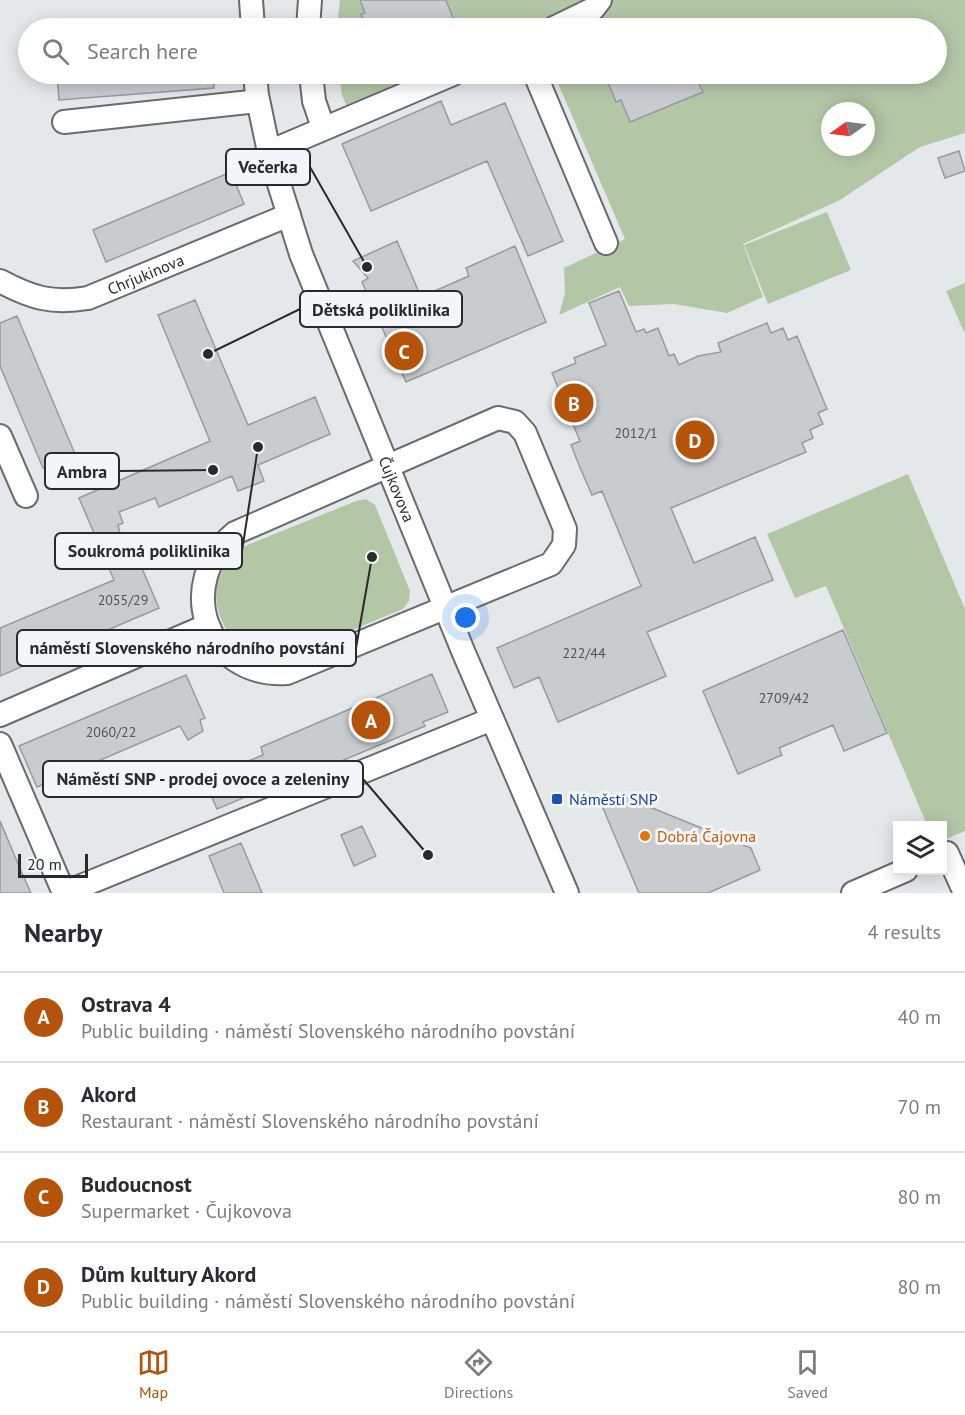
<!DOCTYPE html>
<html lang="en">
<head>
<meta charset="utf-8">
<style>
	body { margin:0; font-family:"PT Sans",sans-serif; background:#f2f2f3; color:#2b2b33 }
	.controls { position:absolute; right:18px; bottom:18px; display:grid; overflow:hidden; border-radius:0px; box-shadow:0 3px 15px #0003 }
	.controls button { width:54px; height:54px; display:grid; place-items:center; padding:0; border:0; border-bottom:2px solid #e1e1e2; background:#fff; color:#2b2b33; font:30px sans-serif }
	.compass { position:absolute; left:821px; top:102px; width:54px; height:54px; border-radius:50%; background:#fff; box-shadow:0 3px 15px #0003; rotate:256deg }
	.scale { position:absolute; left:18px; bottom:15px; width:70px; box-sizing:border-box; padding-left:6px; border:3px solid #292a2b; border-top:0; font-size:16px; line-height:21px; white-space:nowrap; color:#292a2b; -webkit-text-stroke:4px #f3f5f9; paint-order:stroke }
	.you { position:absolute; left:466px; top:618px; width:21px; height:21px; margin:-15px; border:4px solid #fff; border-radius:50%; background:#1a73e8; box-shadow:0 0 0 9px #1a73e833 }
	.badge { display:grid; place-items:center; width:39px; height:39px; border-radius:50%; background:#b45309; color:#fff; font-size:20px; font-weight:700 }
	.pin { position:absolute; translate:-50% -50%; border:3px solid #fff; box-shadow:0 2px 6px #0006 }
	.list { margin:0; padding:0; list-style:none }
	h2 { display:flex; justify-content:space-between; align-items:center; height:78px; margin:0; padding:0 24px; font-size:26px }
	h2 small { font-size:20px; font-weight:400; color:#7c7c81 }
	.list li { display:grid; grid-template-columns:39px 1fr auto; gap:18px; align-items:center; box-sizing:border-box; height:90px; padding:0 24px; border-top:2px solid #e1e1e2 }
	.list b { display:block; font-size:22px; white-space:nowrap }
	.list p { margin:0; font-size:20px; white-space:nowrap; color:#7c7c81 }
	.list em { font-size:20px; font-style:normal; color:#7c7c81 }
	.icon { flex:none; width:33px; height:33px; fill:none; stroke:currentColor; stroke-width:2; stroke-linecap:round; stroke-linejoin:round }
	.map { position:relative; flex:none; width:965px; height:893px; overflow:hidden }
	.search { position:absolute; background:#fff; box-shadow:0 3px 15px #0003; left:18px; right:18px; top:18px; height:66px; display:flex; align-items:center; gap:15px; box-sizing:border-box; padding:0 21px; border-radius:33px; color:#7c7c81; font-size:22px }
	.sheet { height:438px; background:#fff }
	nav { display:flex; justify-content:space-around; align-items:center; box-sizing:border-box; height:84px; border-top:2px solid #e1e1e2; background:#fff; font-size:16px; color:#7c7c81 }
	nav a { display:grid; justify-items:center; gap:3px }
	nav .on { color:#b45309 }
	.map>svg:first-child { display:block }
</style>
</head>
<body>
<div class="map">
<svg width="965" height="893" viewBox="0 0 965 893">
	<rect width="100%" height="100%" fill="#e5e8eb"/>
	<path fill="#b3c7a7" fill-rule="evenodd" d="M340,0H965V133L920,147L840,200L743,244L763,297L727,313L674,304L629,306L620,287L559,315L565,293L564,268L625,239L554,74H936V28H337ZM830,111H866V147H830Z
		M339,74H453L351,116L342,95Z
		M827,212L851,270L768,304L744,245Z
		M965,283V331L964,332L946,291Z
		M908,474L965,609V831L943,840L942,826L927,825L826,586L795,598L767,534Z
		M366,499L375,505L410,591L409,601L403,609C376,620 349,631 323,643C310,648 297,655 285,659C254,667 224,637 218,609C212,585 222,565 240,548L356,501Z"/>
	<path fill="#c9cccf" stroke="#989a9d" stroke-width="1.5" d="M360,0H446L457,28H428L425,23L412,28H367L361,14L365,13Z
		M57,74H214V88L59,100Z
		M617,74H694L703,92L630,122L621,100L616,102L606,78Z
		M441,101L451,125L505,103L563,241L528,256L487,161L371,211L342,144Z
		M959,151L965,171L945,178L938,158Z
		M231,172L244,204L106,262L93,230Z
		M397,241L421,297L469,276L466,268L515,246L546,322L406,382L362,282L368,278L353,261Z
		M619,291L636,332L644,329L646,333L658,328L669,356L674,354L679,365L698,356L721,352L718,343L767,323L771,333L783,328L788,340L797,336L827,409L818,413L823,424L810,430L813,438L802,443L806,452L671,508L694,563L755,537L773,580L647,632L666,676L558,722L539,677L514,688L497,648L641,586L602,491L592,495L581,470L571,445L580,441L552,373L576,363L574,358L606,345L589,303Z
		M195,300L248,425L315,397L330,434L258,465L264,481L238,491L232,476L159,507L155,498L119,512L123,523L118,525L123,548L133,569L141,566L159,608L0,676V628L114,580L79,498L210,441L158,315Z
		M17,316L75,454L43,468L0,366V323Z
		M843,630L887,733L844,751L833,725L779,748L782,755L738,774L703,691Z
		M432,674L448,712L423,722L425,726L303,777L302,773L217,809L204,779L263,755L261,747Z
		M186,675L205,718L200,720L203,731L188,740L180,726L37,787L19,746Z
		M625,797L751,848L760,870L708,893H639L602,806Z
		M0,821L25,880L31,893H0Z
		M362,826L376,856L354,866L341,835Z
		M241,843L262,893H224L209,856Z"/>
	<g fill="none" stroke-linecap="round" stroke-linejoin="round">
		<defs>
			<g id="minor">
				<path d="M251,0L253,28"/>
				<path d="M308,28L310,0"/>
				<path d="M554,28L593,9L600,0"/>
				<path id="s1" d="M255,74L257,95L269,152L301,254L463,651L567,893"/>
				<path d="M311,74L314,101L323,127"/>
				<path d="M535,74L606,243"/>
				<path d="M64,122L258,101"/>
				<path d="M269,152L453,74"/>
				<path id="s2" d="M0,281C32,298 52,304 88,298L289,215"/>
				<path d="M498,418L515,422L525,433L565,529L564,545L551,564L287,673C205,678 174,583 235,533Z"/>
				<path d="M0,436L26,496"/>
				<path d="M0,715L206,626"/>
				<path d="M0,744L64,893L492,719"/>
				<path d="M947,853L965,893"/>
				<path d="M853,893L906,870"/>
			</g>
		</defs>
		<use href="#minor" stroke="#696b6e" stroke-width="26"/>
		<use href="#minor" stroke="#fff" stroke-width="22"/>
	</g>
	<rect fill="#1a4fb4" stroke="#f3f5f9" stroke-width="2" x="551" y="793" width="12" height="12" rx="3"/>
	<circle fill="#e8710a" stroke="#f3f5f9" stroke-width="2" cx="645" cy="836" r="6"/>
	<g text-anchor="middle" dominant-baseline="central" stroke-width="6" stroke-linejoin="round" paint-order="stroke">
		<g font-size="14" fill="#515254">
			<text x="636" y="433">2012/1</text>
			<text x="123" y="600">2055/29</text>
			<text x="584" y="653">222/44</text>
			<text x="784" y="698">2709/42</text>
			<text x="111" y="732">2060/22</text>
		</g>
		<g font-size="16" fill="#292a2b" stroke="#f3f5f9">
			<text stroke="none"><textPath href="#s2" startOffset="154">Chrjukinova</textPath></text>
			<text stroke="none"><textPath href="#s1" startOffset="440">Čujkovova</textPath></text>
		</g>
		<g font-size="16" fill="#164399" stroke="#f3f5f9" text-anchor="start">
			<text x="569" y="799">Náměstí SNP</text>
		</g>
		<g font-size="16" fill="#c56008" stroke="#f3f5f9" text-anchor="start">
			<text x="657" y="836">Dobrá Čajovna</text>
		</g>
	</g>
	<path fill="none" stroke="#292a2b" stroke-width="2" d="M367 267L310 167M208 354L300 309M213 470L119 471M258 447L242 551M372 557L356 648M428 855L363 779"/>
	<g fill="#292a2b" stroke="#f3f5f9" stroke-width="2">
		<circle cx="367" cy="267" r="6"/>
		<circle cx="208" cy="354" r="6"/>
		<circle cx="213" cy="470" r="6"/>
		<circle cx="258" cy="447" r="6"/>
		<circle cx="372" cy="557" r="6"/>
		<circle cx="428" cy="855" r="6"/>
	</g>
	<g fill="#f3f5f9" stroke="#292a2b" stroke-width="2">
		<rect x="226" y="149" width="84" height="36" rx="6"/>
		<rect x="300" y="291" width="162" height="36" rx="6"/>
		<rect x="45" y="453" width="74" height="36" rx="6"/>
		<rect x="55" y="533" width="187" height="36" rx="6"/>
		<rect x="17" y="630" width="339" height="36" rx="6"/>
		<rect x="43" y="761" width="320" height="36" rx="6"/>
	</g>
	<g font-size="18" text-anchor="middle" font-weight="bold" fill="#292a2b">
		<text x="268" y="173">Večerka</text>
		<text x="381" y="316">Dětská poliklinika</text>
		<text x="82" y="478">Ambra</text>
		<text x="149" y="557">Soukromá poliklinika</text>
		<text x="187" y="654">náměstí Slovenského národního povstání</text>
		<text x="203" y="785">Náměstí SNP - prodej ovoce a zeleniny</text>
	</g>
</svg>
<div class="controls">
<button><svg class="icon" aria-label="layers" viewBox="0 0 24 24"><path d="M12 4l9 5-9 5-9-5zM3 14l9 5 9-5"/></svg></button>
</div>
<svg class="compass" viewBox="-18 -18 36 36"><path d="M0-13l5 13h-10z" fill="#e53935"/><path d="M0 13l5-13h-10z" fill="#7c7c81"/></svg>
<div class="scale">20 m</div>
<div class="you"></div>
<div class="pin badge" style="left:371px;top:720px">A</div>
<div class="pin badge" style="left:574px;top:403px">B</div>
<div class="pin badge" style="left:404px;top:351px">C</div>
<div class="pin badge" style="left:695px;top:440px">D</div>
<div class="search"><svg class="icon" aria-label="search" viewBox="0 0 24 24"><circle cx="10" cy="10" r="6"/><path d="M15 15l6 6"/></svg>Search here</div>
</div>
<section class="sheet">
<h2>Nearby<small>4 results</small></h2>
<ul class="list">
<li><span class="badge">A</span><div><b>Ostrava 4</b><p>Public building · náměstí Slovenského národního povstání</p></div><em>40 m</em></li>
<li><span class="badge">B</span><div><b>Akord</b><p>Restaurant · náměstí Slovenského národního povstání</p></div><em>70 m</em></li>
<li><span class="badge">C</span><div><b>Budoucnost</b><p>Supermarket · Čujkovova</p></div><em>80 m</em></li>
<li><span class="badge">D</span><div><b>Dům kultury Akord</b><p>Public building · náměstí Slovenského národního povstání</p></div><em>80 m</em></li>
</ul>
</section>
<nav>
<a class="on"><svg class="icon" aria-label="map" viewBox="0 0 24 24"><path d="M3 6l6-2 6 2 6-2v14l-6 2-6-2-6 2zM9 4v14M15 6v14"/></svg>Map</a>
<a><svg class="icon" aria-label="directions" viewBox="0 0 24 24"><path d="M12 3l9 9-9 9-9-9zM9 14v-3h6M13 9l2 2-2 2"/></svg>Directions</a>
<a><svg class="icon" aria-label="saved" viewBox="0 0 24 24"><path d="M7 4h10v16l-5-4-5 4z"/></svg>Saved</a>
</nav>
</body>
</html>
